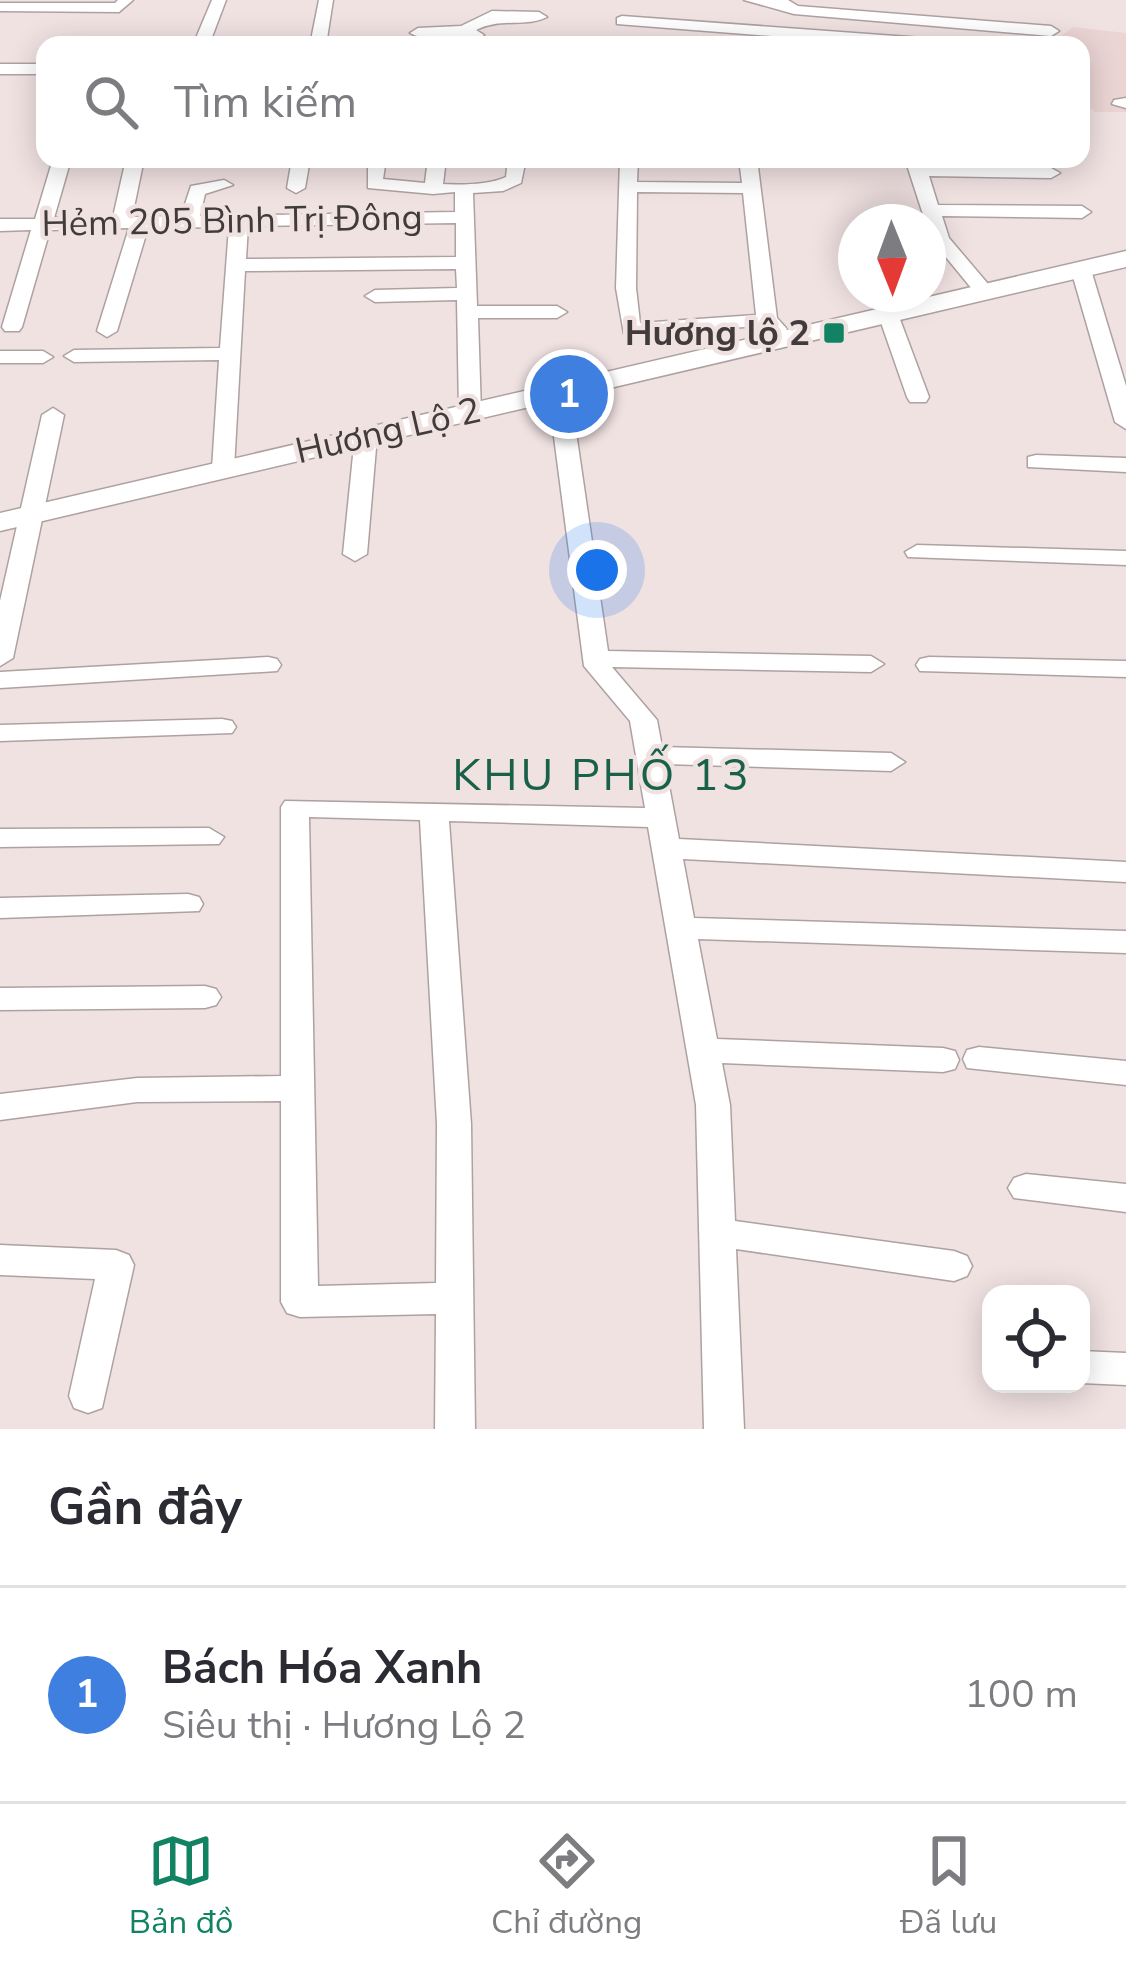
<!DOCTYPE html>
<html lang="vi">
<head>
<meta charset="utf-8">
<style>
	body { margin:0; font-family:"Nunito Sans",sans-serif; background:#f7f7f7; color:#2b2b33 }
	.controls { position:absolute; right:36px; bottom:36px; display:grid; overflow:hidden; border-radius:24px; box-shadow:0 6px 30px #0003 }
	.controls button { width:108px; height:108px; display:grid; place-items:center; padding:0; border:0; border-bottom:3px solid #e1e1e2; background:#fff; color:#2b2b33; font:60px sans-serif }
	.compass { position:absolute; left:838px; top:204px; width:108px; height:108px; border-radius:50%; background:#fff; box-shadow:0 6px 30px #0003; rotate:179deg }
	.you { position:absolute; left:597px; top:570px; width:42px; height:42px; margin:-30px; border:9px solid #fff; border-radius:50%; background:#1a73e8; box-shadow:0 0 0 18px #1a73e833 }
	.badge { display:grid; place-items:center; width:78px; height:78px; border-radius:50%; background:#118362; color:#fff; font-size:39px; font-weight:700 }
	.pin { position:absolute; translate:-50% -50%; border:6px solid #fff; box-shadow:0 3px 12px #0006 }
	.list { margin:0; padding:0; list-style:none }
	h2 { display:flex; justify-content:space-between; align-items:center; height:156px; margin:0; padding:0 48px; font-size:51px }
	h2 small { font-size:39px; font-weight:400; color:#7c7c81 }
	.list li { display:grid; grid-template-columns:78px 1fr auto; gap:36px; align-items:center; box-sizing:border-box; height:216px; padding:0 48px; border-top:3px solid #e1e1e2 }
	.list b { display:block; font-size:45px; white-space:nowrap }
	.list p { margin:0; font-size:39px; white-space:nowrap; color:#7c7c81 }
	.list em { font-size:39px; font-style:normal; color:#7c7c81 }
	.icon { flex:none; width:66px; height:66px; fill:none; stroke:currentColor; stroke-width:2; stroke-linecap:round; stroke-linejoin:round }
	.map { position:relative; flex:none; width:1126px; height:1429px; overflow:hidden }
	.search { position:absolute; background:#fff; box-shadow:0 6px 30px #0003; left:36px; right:36px; top:36px; height:132px; display:flex; align-items:center; gap:30px; box-sizing:border-box; padding:0 42px; border-radius:24px; color:#7c7c81; font-size:45px }
	.sheet { height:372px; background:#fff }
	nav { display:flex; justify-content:space-around; align-items:center; box-sizing:border-box; height:168px; border-top:3px solid #e1e1e2; background:#fff; font-size:33px; color:#7c7c81 }
	nav a { display:grid; justify-items:center; gap:6px }
	nav .on { color:#118362 }
	.map>svg:first-child { display:block }
</style>
</head>
<body>
<div class="map">
<svg width="1126" height="1429" viewBox="0 0 1126 1429">
	<rect width="100%" height="100%" fill="#f1e2e2"/>
	<path fill="#ebd4d4" d="M1073,27L1126,33V112H1095L1081,102V45H994V39L1052,43Z"/>
	<g fill="none" stroke-linecap="round" stroke-linejoin="round">
		<defs>
			<path id="minor" d="M118,0H133L119,12L0,11V3H115Z
				M212,0H226L209,45H193Z
				M319,0H333L326,45H310Z
				M744,0H788L798,6L1051,26L1059,31L1051,36L794,14Z
				M492,11L539,12L547,17C526,28 502,17 476,30L484,35L476,40C455,33 428,43 410,33L418,28L461,26Z
				M622,16L923,38L931,43L887,45L617,24V18Z
				M0,64H45V74H0Z
				M1126,98V108L1112,104L1114,100Z
				M53,159H71L54,218L113,217L126,159H144L132,217L181,216L191,186L224,180L233,185L205,194L200,216L455,212V192L433,194L368,188V159H386L383,179L425,183L428,159H446L443,184C459,185 489,185 506,177L508,159H526L521,183L503,191L473,193L477,306H557L567,312L557,318H478L481,412L470,419L459,412L457,300L375,302L365,296L375,290L457,288L456,269L245,271L234,469L223,476L215,474L212,469L219,360L74,362L64,356L74,350L220,348L229,227L148,228L117,331L107,337L97,331L129,228L50,230L22,327L19,331H5L2,327L31,230L0,231V219H35ZM456,223V257L246,259L248,226Z
				M292,159H310L305,188L296,193L287,188Z
				M620,159H638L637,182L742,183L739,159H757L777,318L787,329L784,333H770L762,326L624,334L616,288ZM637,192L743,193L756,315L640,323L636,288Z
				M905,159H923L925,166L1051,168L1060,173L1051,178L929,176L938,205L1082,206L1091,212L1082,218L942,216L949,238L994,291L977,295L931,239Z
				M1081,264L1091,270L1126,386V429L1115,422L1071,270Z
				M888,308L898,314L929,397L926,402H910L907,397L878,314Z
				M0,351H43L53,357L43,363H0Z
				M559,385L570,391L608,651L871,656L884,664L871,672L612,667L657,720L662,747L891,753L905,762L891,771L665,764L679,839L1126,862V882L683,859L694,918L1126,931V953L698,939L717,1039L943,1048L955,1051L959,1060L955,1069L943,1072L722,1063L730,1105L735,1221L954,1251L967,1256L972,1266L967,1276L954,1281L736,1249L744,1429H704L696,1105L648,827L449,821L471,1124L475,1429H435L436,1314L300,1317L287,1313L281,1302V1101L137,1102L0,1120V1094L137,1078L281,1076V807L285,801L645,808L630,721L584,666L548,391ZM309,817L420,820L437,1124L436,1283L318,1286Z
				M53,408L64,415L13,658L0,666V601L42,415Z
				M366,429L377,436L367,554L355,561L343,554L355,436Z
				M1036,455L1126,458V472L1028,467V457Z
				M917,545L1126,551V565L908,557L905,552Z
				M268,657L277,659L281,665L277,671L0,688V672Z
				M929,657L1126,661V677L920,671L916,665L920,659Z
				M222,719L232,721L236,727L232,733L0,741V725Z
				M209,828L224,837L219,844L0,847V829Z
				M188,894L199,897L203,904L199,911L0,918V898Z
				M205,986L216,989L221,997L216,1005L205,1008L0,1010V988Z
				M979,1047L1126,1061V1085L967,1068L963,1059L967,1050Z
				M1026,1174L1126,1184V1212L1014,1198L1008,1188L1014,1178Z
				M0,1245L116,1250L129,1255L134,1265L102,1408L88,1413L74,1408L69,1396L95,1279L0,1275Z
				M1081,1351L1126,1353V1385L1081,1383Z"/>
			<path id="major" d="M1126,251V267L0,531V513Z"/>
		</defs>
		<use href="#minor" stroke="#aea1a1" stroke-width="3"/>
		<use href="#major" stroke="#aea1a1" stroke-width="3"/>
		<use href="#minor" fill="#fff" fill-rule="evenodd"/>
		<use href="#major" fill="#fff" fill-rule="evenodd"/>
	</g>
	<rect fill="#118362" stroke="#f1e2e2" stroke-width="4.5" x="822" y="321" width="24" height="24" rx="6"/>
	<g text-anchor="middle" dominant-baseline="central" stroke-width="9" stroke-linejoin="round" paint-order="stroke">
		<g font-size="36" fill="#413b3b" stroke="#f1e2e2">
			<text transform="translate(232 221) rotate(-1)">Hẻm 205 Bình Trị Đông</text>
			<text transform="translate(388 431) rotate(-13)">Hương Lộ 2</text>
		</g>
		<g font-size="36" font-weight="bold" fill="#413b3b" stroke="#f1e2e2" text-anchor="end">
			<text x="810" y="333">Hương lộ 2</text>
		</g>
		<g font-size="45" letter-spacing="3" fill="#196149" stroke="#f1e2e2">
			<text x="602" y="775">KHU PHỐ 13</text>
		</g>
	</g>
</svg>
<div class="controls">
<button><svg class="icon" aria-label="locate" viewBox="0 0 24 24"><circle cx="12" cy="12" r="6"/><path d="M12 2v4M12 18v4M2 12h4M18 12h4"/></svg></button>
</div>
<svg class="compass" viewBox="-18 -18 36 36"><path d="M0-13l5 13h-10z" fill="#e53935"/><path d="M0 13l5-13h-10z" fill="#7c7c81"/></svg>
<div class="you"></div>
<div class="pin badge" style="left:569px;top:394px;background:#3f7fe0">1</div>
<div class="search"><svg class="icon" aria-label="search" viewBox="0 0 24 24"><circle cx="10" cy="10" r="6"/><path d="M15 15l6 6"/></svg>Tìm kiếm</div>
</div>
<section class="sheet">
<h2>Gần đây<small></small></h2>
<ul class="list">
<li><span class="badge" style="background:#3f7fe0">1</span><div><b>Bách Hóa Xanh</b><p>Siêu thị · Hương Lộ 2</p></div><em>100 m</em></li>
</ul>
</section>
<nav>
<a class="on"><svg class="icon" aria-label="map" viewBox="0 0 24 24"><path d="M3 6l6-2 6 2 6-2v14l-6 2-6-2-6 2zM9 4v14M15 6v14"/></svg>Bản đồ</a>
<a><svg class="icon" aria-label="directions" viewBox="0 0 24 24"><path d="M12 3l9 9-9 9-9-9zM9 14v-3h6M13 9l2 2-2 2"/></svg>Chỉ đường</a>
<a><svg class="icon" aria-label="saved" viewBox="0 0 24 24"><path d="M7 4h10v16l-5-4-5 4z"/></svg>Đã lưu</a>
</nav>
</body>
</html>
